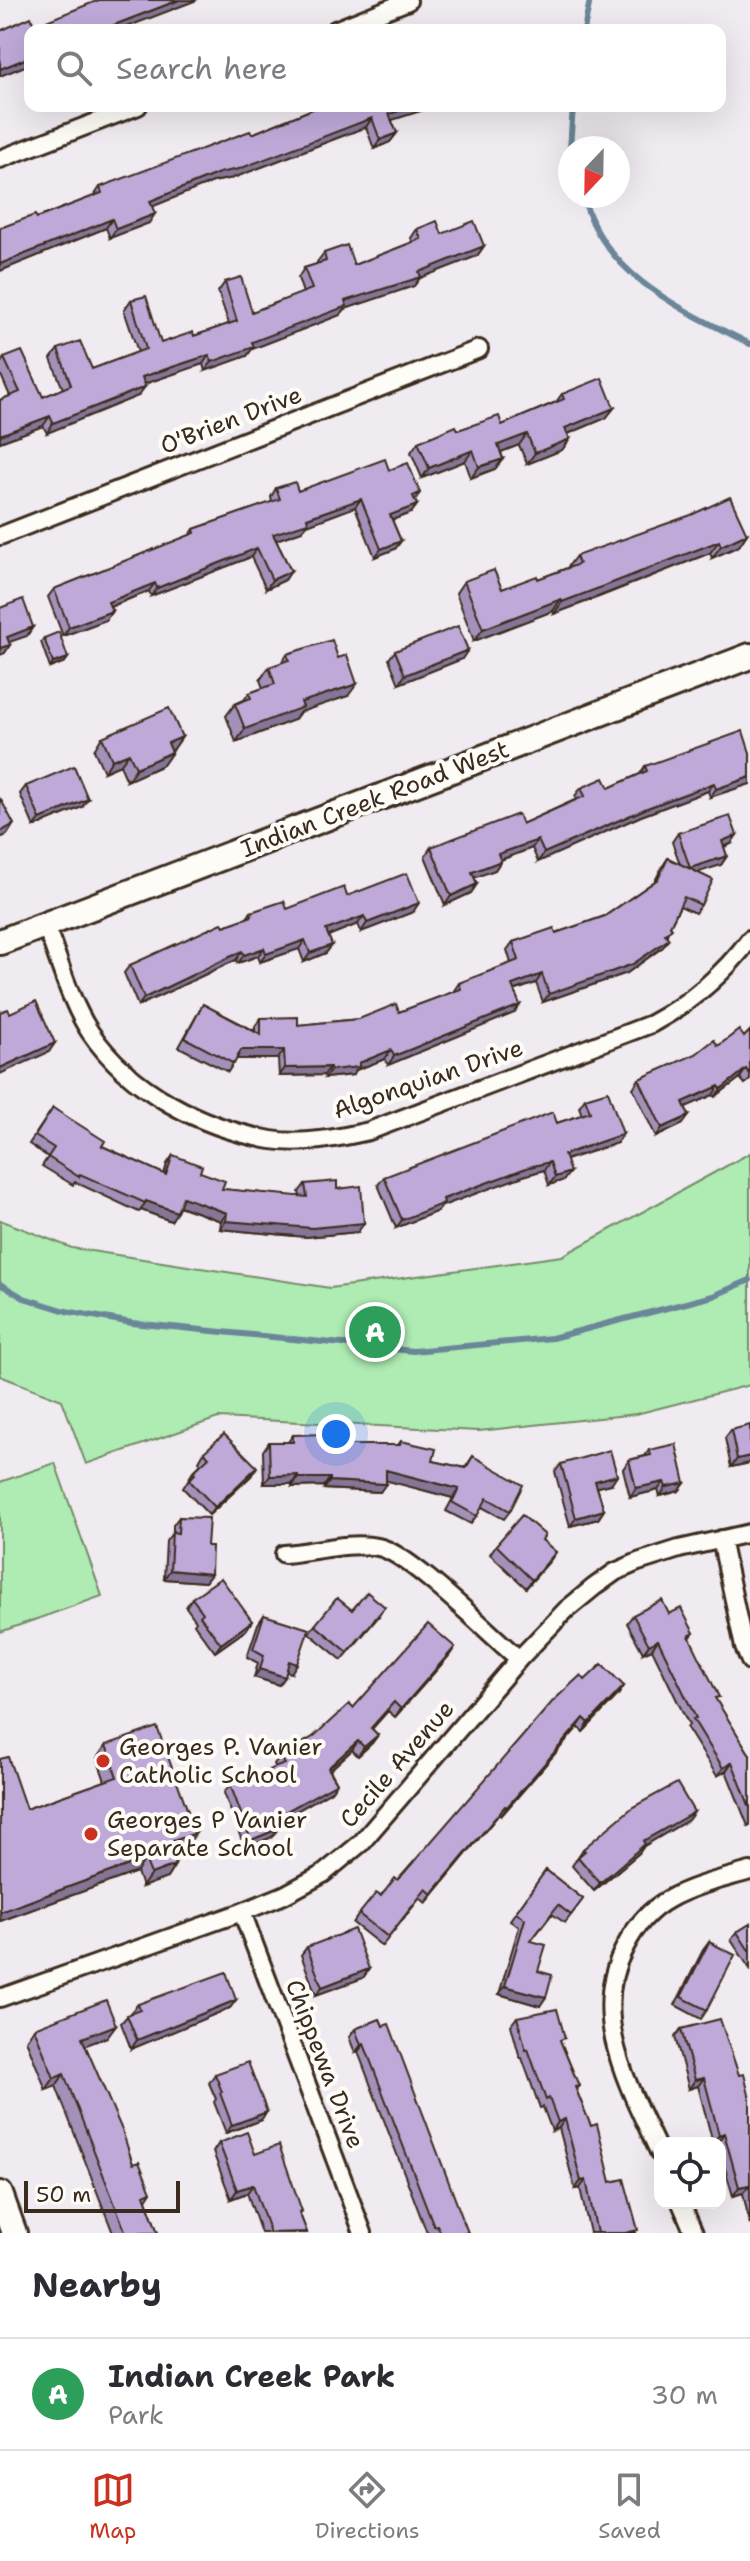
<!DOCTYPE html>
<html lang="en">
<head>
<meta charset="utf-8">
<style>
	body { margin:0; font-family:"Shantell Sans",sans-serif; background:#f2f2f3; color:#2b2b33 }
	.controls { position:absolute; right:24px; bottom:24px; display:grid; overflow:hidden; border-radius:16px; box-shadow:0 8px 32px #0002 }
	.controls button { width:72px; height:72px; display:grid; place-items:center; padding:0; border:0; border-bottom:2px solid #e1e1e2; background:#fff; color:#2b2b33; font:40px sans-serif }
	.compass { position:absolute; left:558px; top:136px; width:72px; height:72px; border-radius:50%; background:#fff; box-shadow:0 8px 32px #0002; rotate:202deg }
	.scale { position:absolute; left:24px; bottom:20px; width:156px; box-sizing:border-box; padding-left:8px; border:4px solid #3b2a1e; border-top:0; font-size:22px; line-height:28px; white-space:nowrap; color:#3b2a1e; -webkit-text-stroke:6px #fdfcf7; paint-order:stroke }
	.you { position:absolute; left:336px; top:1434px; width:28px; height:28px; margin:-20px; border:6px solid #fff; border-radius:50%; background:#1a73e8; box-shadow:0 0 0 12px #1a73e833 }
	.badge { display:grid; place-items:center; width:52px; height:52px; border-radius:50%; background:#c8321e; color:#fff; font-size:26px; font-weight:700 }
	.pin { position:absolute; translate:-50% -50%; border:4px solid #fff; box-shadow:0 2px 8px #0006 }
	.list { margin:0; padding:0; list-style:none }
	h2 { display:flex; justify-content:space-between; align-items:center; height:104px; margin:0; padding:0 32px; font-size:34px }
	h2 small { font-size:26px; font-weight:400; color:#7c7c81 }
	.list li { display:grid; grid-template-columns:52px 1fr auto; gap:24px; align-items:center; box-sizing:border-box; height:112px; padding:0 32px; border-top:2px solid #e1e1e2 }
	.list b { display:block; font-size:30px; white-space:nowrap }
	.list p { margin:0; font-size:26px; white-space:nowrap; color:#7c7c81 }
	.list em { font-size:26px; font-style:normal; color:#7c7c81 }
	.icon { flex:none; width:44px; height:44px; fill:none; stroke:currentColor; stroke-width:2; stroke-linecap:round; stroke-linejoin:round }
	.map { position:relative; flex:none; width:750px; height:2233px; overflow:hidden }
	.search { position:absolute; background:#fff; box-shadow:0 8px 32px #0002; left:24px; right:24px; top:24px; height:88px; display:flex; align-items:center; gap:20px; box-sizing:border-box; padding:0 28px; border-radius:16px; color:#7c7c81; font-size:30px }
	.sheet { height:216px; background:#fff }
	nav { display:flex; justify-content:space-around; align-items:center; box-sizing:border-box; height:112px; border-top:2px solid #e1e1e2; background:#fff; font-size:22px; color:#7c7c81 }
	nav a { display:grid; justify-items:center; gap:4px }
	nav .on { color:#c8321e }
	.map>svg:first-child { display:block }
</style>
</head>
<body>
<div class="map">
<svg width="750" height="2233" viewBox="0 0 750 2233">
	<rect width="100%" height="100%" fill="#f0ebf1"/>
	<filter id="ink" filterUnits="userSpaceOnUse"><feTurbulence type="fractalNoise" baseFrequency=".0125" numOctaves="2"/><feDisplacementMap in="SourceGraphic" scale="16" xChannelSelector="R" yChannelSelector="G"/><feConvolveMatrix kernelMatrix="1 2 1 2 8 2 1 2 1" color-interpolation-filters="sRGB"/></filter>
	<g filter="url(#ink)">
		<path fill="#aeecb3" stroke="#748b68" stroke-width="2" d="M750,1153V1385L636,1414L479,1431L218,1418L86,1464L62,1400L0,1376V1220L72,1248L330,1288L562,1256Z
			M55,1463L102,1596L0,1632V1482Z"/>
		<g fill="none" stroke-linecap="round" stroke-linejoin="round">
			<path stroke="#6b8698" stroke-width="6" d="M584,30L590,0
				M570,148L573,106
				M583,196C604,277 682,309 750,344
				M0,1284L24,1298L66,1311L132,1323L413,1351L552,1338L713,1296L750,1280"/>
			<defs>
				<path id="street" d="M335,30L408,1
					M0,159L138,106
					M0,536L479,349
					M45,924C59,959 69,1000 90,1032C130,1091 202,1128 271,1140C303,1145 338,1138 369,1131L651,1024C690,1003 723,975 750,939
					M721,1539L744,1647L750,1661
					M284,1554C314,1552 348,1541 378,1547C410,1553 489,1634 519,1659
					M242,1912L363,2233
					M0,1998L242,1912L284,1895L323,1874L361,1843L519,1659L566,1610L594,1587L615,1572L638,1562L679,1549L750,1533
					M660,2154C631,2090 587,2017 625,1947C635,1927 649,1910 669,1899C694,1885 723,1879 750,1871
					M681,2203L694,2233"/>
				<path id="secondary" d="M0,942L750,656
					M0,2194L14,2233"/>
			</defs>
			<use href="#street" stroke="#3b2a1e" stroke-width="22"/>
			<use href="#secondary" stroke="#3b2a1e" stroke-width="30"/>
			<use href="#street" stroke="#fdfcf7" stroke-width="16"/>
			<use href="#secondary" stroke="#fdfcf7" stroke-width="24"/>
		</g>
		<path fill="#a391ba" stroke="#3b2a1e" stroke-width="2" d="M320,106H431L430,108L391,120L397,133L390,142L374,149L366,127L233,178L213,182L152,206L149,223L110,238L106,228L0,271V228L37,218L94,196L100,187L252,134Z
			M417,229L442,234L484,246L477,256L420,278L414,286L345,309L340,315L252,349L247,356L205,371L203,364L144,384L138,396L47,433L43,426L0,442V400L10,396L0,373V364L4,358L43,397L63,389L51,359L58,349L92,369L138,352L124,310L131,300L161,343L194,336L229,324L218,292L225,282L252,312L303,293L298,278L304,268L318,264L317,262L324,253L354,265L413,242L411,238Z
			M562,394L614,408L606,418L568,434L570,439L562,450L527,464L519,445L501,452L503,459L495,469L471,478L465,461L422,478L411,452L418,442L458,430L502,425L556,402Z
			M389,470L420,493L415,500L417,505L411,513L392,520L401,541L395,549L375,557L355,507L307,525L302,531L276,540L291,571L285,580L266,589L251,557L151,596L149,591L110,607L112,611L106,620L63,636L48,597L54,589L190,535L194,529L272,502L271,497L276,488L298,491Z
			M747,534L739,546L712,558L710,553L599,597L554,614L553,611L474,641L456,593L464,581L502,589L538,579L567,568L576,556Z
			M44,638L68,658L65,662L50,668L41,642Z
			M395,651L462,659L399,684L389,659Z
			M287,654L348,696L300,712L294,720L236,742L226,716L235,704L244,700L249,693L263,688L260,680L269,667L281,663Z
			M102,737H182L173,750L171,751L172,752L163,765L127,781L120,765L104,772L94,750Z
			M750,753V784L710,797L708,791L641,816L538,862L532,848L501,860L495,870L474,877L477,884L471,893L445,905L425,856L431,847L522,824L577,799L575,796L581,788H609L640,774L645,766Z
			M26,786L82,807L34,827L20,794Z
			M678,833L731,844L724,847L727,856L721,865L697,872L701,905L695,913L680,906L670,926L663,947L627,973L543,1002L536,983L514,991L520,1005L514,1013L388,1065L385,1059L356,1070L353,1075L325,1078L324,1075L279,1076L278,1059H236L228,1072L179,1047L203,1004L255,1031V1026L261,1018L298,1025L359,1019L399,1012L453,992L459,983L511,963L507,950L513,942L556,933L605,916L655,881L662,867L668,858L680,864L672,842Z
			M347,896L413,912L361,932L358,924L328,936L332,945L326,953L304,962L299,949L260,962L258,956L238,963L236,960L138,1006L124,973L130,965L224,926L247,918L251,912L287,909Z
			M750,1031V1080L745,1084L740,1078L715,1097L713,1095L685,1107L683,1124L656,1137L633,1088L639,1079L718,1046L744,1037Z
			M585,1098L617,1143L566,1160L564,1180L549,1185L544,1170L523,1176L442,1206L438,1211L396,1228L378,1185L384,1177L582,1115L579,1107Z
			M53,1108L102,1146L164,1174L167,1164L173,1155L200,1172L222,1189L300,1197L299,1192L305,1184L337,1189L358,1232L306,1237L220,1229L221,1221L179,1206L171,1221L141,1210L139,1212L75,1182L73,1185L42,1166L48,1157L29,1144Z
			M731,1430L750,1463L731,1467L725,1438Z
			M293,1435L324,1445H398L401,1441L433,1461L465,1468L473,1456L510,1511L504,1519L482,1507L471,1524L446,1511L453,1498L386,1480L380,1492L324,1489V1486L292,1487V1484H264L263,1451L269,1442H288Z
			M649,1450L685,1483L679,1491L660,1496L658,1490L630,1497L623,1469L629,1460L645,1456Z
			M204,1452L251,1476L209,1515L183,1488L193,1472L201,1464L199,1461Z
			M561,1464L611,1484L597,1487L604,1510L598,1519L570,1526L555,1472Z
			M179,1517L207,1546L211,1574L205,1582L164,1579L166,1541L173,1532V1525Z
			M542,1540L556,1552L526,1588L490,1554L496,1545Z
			M192,1598L252,1621L246,1630L215,1652L194,1624L196,1621L186,1607Z
			M352,1610L379,1616L342,1660L309,1633L315,1625Z
			M669,1614L694,1633L690,1638L716,1700L750,1755V1825L748,1826L726,1771L717,1776L687,1728L689,1725L652,1649L643,1653L627,1623L633,1615Z
			M264,1615L291,1673L286,1671L285,1677L279,1685L254,1677L258,1663L247,1657L258,1624Z
			M455,1647L449,1656L395,1717L388,1711L372,1729L378,1735L372,1743L358,1756L352,1750L330,1770L337,1783L331,1791L276,1823L272,1837L245,1849L224,1793L230,1784L276,1768L274,1764L280,1756L313,1737L353,1708Z
			M585,1680L624,1686L618,1695L583,1732L578,1727L501,1816L499,1814L426,1903L420,1898L382,1946L353,1923L359,1914L398,1880Z
			M106,1745L187,1846L170,1852L175,1865L167,1878L142,1887L137,1872L0,1921V1759L26,1809L105,1781L97,1758Z
			M694,1812L688,1820L644,1846L639,1853L594,1891L572,1866L583,1849Z
			M546,1870L583,1899L565,1923L552,1914L531,1941L538,1971L540,2006L499,1994L519,1927L510,1920Z
			M750,1924V1969L731,1940L737,1932Z
			M709,1942L707,2010L701,2019L675,2005L703,1950Z
			M307,1947L369,1969L363,1978L316,1995L301,1955Z
			M236,2000L230,2008L131,2049L121,2023L138,2004Z
			M517,2017L561,2043L579,2086L576,2089L611,2182L636,2233H590L580,2188L575,2189L559,2128L552,2131L543,2107L540,2108L522,2058H520L511,2025Z
			M380,2019L468,2233H427L358,2052L355,2053L349,2037L355,2029Z
			M34,2028L107,2037L85,2045L133,2164L151,2192L146,2200L158,2233H113L56,2086L46,2090L26,2040Z
			M681,2029L739,2075L750,2099V2225L743,2193L733,2196L720,2151V2143L718,2142L713,2143L698,2086L689,2089L675,2037Z
			M215,2074L261,2120L226,2133L214,2102L216,2099L209,2083Z
			M219,2143L255,2154L302,2211L300,2214L307,2233H261L247,2193L231,2199L213,2152Z"/>
		<path fill="#857697" stroke="#3b2a1e" stroke-width="2" d="M179,0H197L119,30H101Z
			M30,57V64L0,76V69Z
			M414,106H431L430,108L383,123L389,114Z
			M372,118L366,127L233,178L213,182L144,210L150,201L219,173Z
			M397,133L390,142L374,149L380,140Z
			M155,214L149,223L110,238L116,229Z
			M112,219L106,228L0,271V264Z
			M484,246L477,256L420,278L414,286L345,309L340,315L252,349L247,356L205,371L212,362L252,342L345,301Z
			M209,355L203,364L135,387L142,377Z
			M145,387L138,396L47,433L53,423Z
			M614,408L606,418L558,438L565,428Z
			M50,416L43,426L0,442V435Z
			M527,434L519,445L491,456L498,445Z
			M570,439L562,450L527,464L535,453Z
			M473,450L465,461L422,478L429,468Z
			M503,459L495,469L471,478L479,467Z
			M361,499L355,507L307,525L302,531L267,543L273,534L307,518Z
			M417,505L411,513L384,523L390,515Z
			M747,534L739,546L712,558L721,546Z
			M401,541L395,549L375,557L381,549Z
			M719,541L710,553L554,614L562,602Z
			M257,548L251,557L151,596L157,588Z
			M291,571L285,580L266,589L272,580Z
			M155,583L149,591L102,610L108,602Z
			M561,599L553,611L474,641L483,629Z
			M112,611L106,620L63,636L69,627Z
			M33,627L27,636L1,645L7,637Z
			M10,645L5,653L0,655V648Z
			M468,650L462,659L399,684L405,675Z
			M68,658L65,662L50,668L53,663Z
			M357,684L348,696L300,712L294,720L236,742L245,729L301,702Z
			M182,737L173,750L159,756L168,743Z
			M172,752L163,765L127,781L136,768Z
			M129,753L120,765L104,772L112,760Z
			M750,777V784L710,797L716,789Z
			M714,783L708,791L641,816L538,862L544,853L647,808Z
			M88,799L82,807L34,827L40,819Z
			M14,824L7,835L0,838V832Z
			M737,835L731,844L716,849L722,841Z
			M538,840L532,848L492,863L498,854Z
			M727,856L721,865L684,877L690,868Z
			M501,861L495,870L466,881L472,872Z
			M477,884L471,893L445,905L451,896Z
			M419,903L413,912L361,932L367,923Z
			M364,916L358,924L320,939L326,930Z
			M669,939L663,947L627,973L543,1002L549,994Z
			M305,940L299,949L260,962L266,954Z
			M332,945L326,953L304,962L310,953Z
			M264,948L258,956L238,963L244,955Z
			M242,951L236,960L138,1006L144,998Z
			M542,974L536,983L506,993L512,985Z
			M520,1005L514,1013L388,1065L394,1056Z
			M55,1043L49,1052L0,1074V1068Z
			M241,1050H284L278,1059H235Z
			M391,1050L385,1059L356,1070L353,1075L325,1078L331,1070L359,1063Z
			M330,1067L324,1075L279,1076L285,1068Z
			M746,1069L740,1078L715,1097L721,1089Z
			M719,1086L713,1095L677,1111L683,1102Z
			M689,1116L683,1124L656,1137L662,1128Z
			M623,1134L617,1143L562,1161L564,1155L568,1153Z
			M550,1162L544,1170L523,1176L442,1206L438,1211L396,1228L402,1220L443,1199L529,1167Z
			M570,1172L564,1180L549,1185L555,1177Z
			M183,1197L227,1213L221,1221L177,1205Z
			M146,1201L177,1212L171,1221L141,1210Z
			M226,1221L364,1223L358,1232L306,1237L220,1229Z
			M750,1456V1463L731,1467L737,1459Z
			M257,1467L251,1476L209,1515L215,1507Z
			M386,1470L459,1489L453,1498L380,1479Z
			M298,1475L292,1484H264L270,1476Z
			M617,1475L611,1484L589,1489L595,1481Z
			M298,1478H330L324,1486L292,1487Z
			M330,1481L386,1484L380,1492L324,1489Z
			M664,1482L658,1490L630,1497L636,1488Z
			M685,1483L679,1491L660,1496L666,1487Z
			M604,1510L598,1519L570,1526L576,1518Z
			M556,1552L550,1561L526,1588L532,1580Z
			M170,1570L211,1574L205,1582L164,1579Z
			M252,1621L246,1630L215,1652L221,1644Z
			M658,1640L652,1649L643,1653L649,1645Z
			M455,1647L449,1656L395,1717L401,1709Z
			M289,1661L297,1664L291,1673L283,1670Z
			M260,1669L285,1677L279,1685L254,1677Z
			M624,1686L618,1695L583,1732L589,1723Z
			M584,1718L578,1727L501,1816L507,1807Z
			M378,1735L372,1743L358,1756L364,1747Z
			M358,1741L352,1750L322,1777L328,1768Z
			M732,1762L726,1771L717,1776L723,1768Z
			M337,1783L331,1791L269,1827L274,1818Z
			M505,1806L499,1814L426,1903L432,1894Z
			M694,1812L688,1820L644,1846L639,1853L594,1891L600,1883L643,1841Z
			M278,1829L272,1837L245,1849L251,1840Z
			M196,1833L187,1846L159,1856L167,1843Z
			M145,1859L137,1872L0,1921V1912Z
			M175,1865L167,1878L142,1887L151,1874Z
			M369,1969L363,1978L316,1995L322,1987Z
			M505,1986L546,1997L540,2006L499,1994Z
			M236,2000L230,2008L131,2049L137,2040Z
			M116,2025L107,2037L74,2050L82,2038Z
			M364,2044L358,2052L355,2053L361,2045Z
			M64,2074L56,2086L46,2090L54,2078Z
			M704,2078L698,2086L689,2089L695,2080Z
			M267,2112L261,2120L226,2133L232,2125Z
			M565,2119L559,2128L552,2131L558,2122Z
			M724,2133L718,2142L713,2143L719,2135Z
			M586,2180L580,2188L575,2189L581,2181Z
			M253,2185L247,2193L231,2199L237,2190Z
			M749,2185L743,2193L733,2196L739,2187Z"/>
		<path fill="#bea9d8" stroke="#3b2a1e" stroke-width="2" d="M99,0H179L101,30H30V57L0,69V31L31,17L34,26Z
			M320,106H414L389,114L397,133L380,140L372,118L239,169L219,173L150,201L155,214L116,229L112,219L0,264V228L35,215L37,218L102,193L100,187L250,131L252,134Z
			M437,221L442,234L474,221L484,246L419,272L421,277L345,301L347,306L252,342L254,347L212,362L209,355L142,377L145,387L53,423L50,416L0,435V400L20,392L4,358L22,351L43,397L71,385L58,349L80,341L92,369L146,349L131,300L146,296L161,343L193,332L194,336L237,321L225,282L241,277L252,312L312,289L304,268L326,261L324,253L347,245L354,265L421,239L417,229Z
			M602,378L614,408L565,428L570,439L535,453L527,434L498,445L503,459L479,467L473,450L429,468L418,442L456,426L458,430L499,416L502,425L564,399L562,394Z
			M385,459L389,470L408,463L420,493L413,496L417,505L390,515L401,541L381,549L361,499L307,518L308,523L273,534L291,571L272,580L257,548L157,588L155,583L108,602L112,611L69,627L54,589L195,533L194,529L280,499L276,488L295,482L298,491Z
			M730,497L747,534L721,546L719,541L607,585L562,602L561,599L483,629L464,581L494,570L502,589L537,576L538,579L579,564L576,556L691,515Z
			M23,599L33,627L7,637L10,645L0,648V608Z
			M458,626L468,650L405,675L395,651Z
			M59,632L68,658L53,663L44,638Z
			M332,640L338,658L347,655L357,684L301,702L303,707L245,729L235,704L251,698L249,693L275,684L269,667L289,660L287,654Z
			M169,708L182,737L168,743L172,752L136,768L129,753L112,760L102,737Z
			M743,731L750,753V777L716,789L714,783L647,808L544,853L538,840L498,854L501,861L472,872L477,884L451,896L431,847L518,814L522,824L585,796L581,788L604,778L609,788L647,771L645,766Z
			M74,766L88,799L40,819L26,786Z
			M0,798L14,824L0,832Z
			M730,816L737,835L722,841L727,856L690,868L678,833Z
			M668,858L713,880L701,905L684,897L670,926L672,928L665,934L669,939L633,964L549,994L542,974L512,985L520,1005L394,1056L391,1050L359,1063V1067L331,1070L330,1067L285,1068L284,1050H241L234,1064L185,1038L203,1004L261,1035V1018L298,1017V1025L359,1019L396,1004L399,1012L461,989L459,983L519,960L513,942L554,928L556,933L605,916L658,879Z
			M407,873L419,903L367,923L364,916L326,930L332,945L310,953L305,940L266,954L264,948L244,955L242,951L144,998L130,965L222,923L224,926L252,916L251,912L284,901L287,909L344,887L347,896Z
			M36,1001L55,1043L0,1068V1012L8,1009L10,1013Z
			M739,1030L744,1037L750,1031V1074L746,1069L721,1089L719,1086L683,1102L689,1116L662,1128L639,1079L696,1054L714,1040L718,1046Z
			M608,1091L623,1134L568,1153L564,1155L570,1172L555,1177L550,1162L529,1167L443,1199L444,1203L402,1220L384,1177L553,1112L557,1123L590,1112L585,1098Z
			M53,1108L105,1141L102,1146L166,1175L173,1155L202,1166L200,1172L225,1181L222,1189L307,1197L305,1184L337,1181V1189L361,1186L364,1223L312,1228L226,1221L227,1213L183,1197L177,1212L146,1201L145,1203L80,1174L79,1177L48,1157L54,1148L35,1136Z
			M750,1425V1456L737,1459L731,1430Z
			M224,1434L257,1467L215,1507L189,1480L195,1474L193,1472L209,1457L204,1452Z
			M324,1434V1445H400L401,1441L436,1449L433,1461L466,1468L473,1456L523,1485L510,1511L487,1498L477,1516L452,1502L459,1489L386,1470V1484L330,1481V1478H298V1475L270,1476L269,1442H293V1435Z
			M676,1444L685,1483L666,1487L664,1482L636,1488L629,1460L651,1455L649,1450Z
			M610,1450L617,1475L595,1481L604,1510L576,1518L561,1464Z
			M522,1515L545,1535L542,1540L556,1552L532,1580L496,1545Z
			M179,1517L209,1518L207,1546H212L211,1574L170,1570L172,1532L178,1533Z
			M221,1578L252,1621L221,1644L200,1616L203,1613L192,1598Z
			M367,1592L385,1607L348,1652L315,1625L337,1598L352,1610Z
			M662,1600L669,1614L681,1608L694,1633L689,1636L719,1697L715,1698L750,1755V1808L732,1762L723,1768L693,1719L696,1718L658,1640L649,1645L633,1615Z
			M264,1615L309,1629L297,1664L289,1661L285,1677L260,1669L264,1655L253,1649Z
			M428,1624L455,1647L401,1709L394,1702L371,1728L378,1735L364,1747L358,1741L328,1768L337,1783L274,1818L278,1829L251,1840L230,1784L285,1764L280,1756L313,1737L349,1704L353,1708Z
			M602,1664L624,1686L589,1723L584,1718L507,1807L505,1806L432,1894L426,1889L388,1937L359,1914L376,1893L381,1896L395,1878L398,1880L553,1701L581,1675L585,1680Z
			M157,1727L196,1833L167,1843L175,1865L151,1874L145,1859L0,1912V1759L8,1757L26,1809L117,1777L106,1745Z
			M677,1783L694,1812L643,1841L645,1844L600,1883L578,1857L585,1851L583,1849L633,1807Z
			M546,1870L583,1899L571,1915L558,1905L531,1941L546,1945L538,1971L552,1975L546,1997L505,1986L525,1919L516,1912Z
			M750,1924V1952L737,1932Z
			M354,1929L369,1969L322,1987L307,1947Z
			M709,1942L735,1955L707,2010L681,1997Z
			M226,1972L236,2000L137,2040L127,2015L140,2010L138,2004Z
			M106,2000L116,2025L82,2038L122,2130L133,2164L139,2162L151,2192L144,2195L158,2233H126L64,2074L54,2078L34,2028Z
			M557,2009L565,2038L560,2040L579,2086L575,2087L591,2126L597,2124L611,2182L624,2179L638,2230L625,2233H597L586,2180L581,2181L565,2119L558,2122L549,2098L546,2100L528,2049L526,2050L517,2017Z
			M380,2019L383,2026L389,2024L468,2233H441L437,2225L434,2226L364,2044L361,2045L355,2029Z
			M720,2019L739,2075L744,2074L750,2099V2191L749,2185L739,2187L724,2133L719,2135L704,2078L695,2080L681,2029Z
			M248,2062L267,2112L232,2125L220,2093L222,2092L215,2074Z
			M247,2132L255,2154L279,2145L302,2211L299,2212L307,2232L270,2233L253,2185L237,2190L219,2143Z"/>
	</g>
	<g fill="#c8321e" stroke="#fdfcf7" stroke-width="3">
		<circle cx="103" cy="1761" r="8"/>
		<circle cx="91" cy="1834" r="8"/>
	</g>
	<g text-anchor="middle" dominant-baseline="central" stroke-width="8" stroke-linejoin="round" paint-order="stroke">
		<g font-size="24" fill="#3b2a1e" stroke="#fdfcf7">
			<text transform="translate(231 420) rotate(-21)">O'Brien Drive</text>
			<text transform="translate(375 799) rotate(-21)">Indian Creek Road West</text>
			<text transform="translate(428 1079) rotate(-19)">Algonquian Drive</text>
			<text transform="translate(397 1764) rotate(-49)">Cecile Avenue</text>
			<text transform="translate(325 2064) rotate(69)">Chippewa Drive</text>
		</g>
		<g font-size="24" fill="#3b2a1e" stroke="#fdfcf7" text-anchor="start">
			<text x="119" y="1747">Georges P. Vanier<tspan x="119" dy="28">Catholic School</tspan></text>
			<text x="107" y="1820">Georges P Vanier<tspan x="107" dy="28">Separate School</tspan></text>
		</g>
	</g>
</svg>
<div class="controls">
<button><svg class="icon" aria-label="locate" viewBox="0 0 24 24"><circle cx="12" cy="12" r="6"/><path d="M12 2v4M12 18v4M2 12h4M18 12h4"/></svg></button>
</div>
<svg class="compass" viewBox="-18 -18 36 36"><path d="M0-13l5 13h-10z" fill="#e53935"/><path d="M0 13l5-13h-10z" fill="#7c7c81"/></svg>
<div class="scale">50 m</div>
<div class="you"></div>
<div class="pin badge" style="left:375px;top:1332px;background:#2e9e5b">A</div>
<div class="search"><svg class="icon" aria-label="search" viewBox="0 0 24 24"><circle cx="10" cy="10" r="6"/><path d="M15 15l6 6"/></svg>Search here</div>
</div>
<section class="sheet">
<h2>Nearby<small></small></h2>
<ul class="list">
<li><span class="badge" style="background:#2e9e5b">A</span><div><b>Indian Creek Park</b><p>Park</p></div><em>30 m</em></li>
</ul>
</section>
<nav>
<a class="on"><svg class="icon" aria-label="map" viewBox="0 0 24 24"><path d="M3 6l6-2 6 2 6-2v14l-6 2-6-2-6 2zM9 4v14M15 6v14"/></svg>Map</a>
<a><svg class="icon" aria-label="directions" viewBox="0 0 24 24"><path d="M12 3l9 9-9 9-9-9zM9 14v-3h6M13 9l2 2-2 2"/></svg>Directions</a>
<a><svg class="icon" aria-label="saved" viewBox="0 0 24 24"><path d="M7 4h10v16l-5-4-5 4z"/></svg>Saved</a>
</nav>
</body>
</html>
